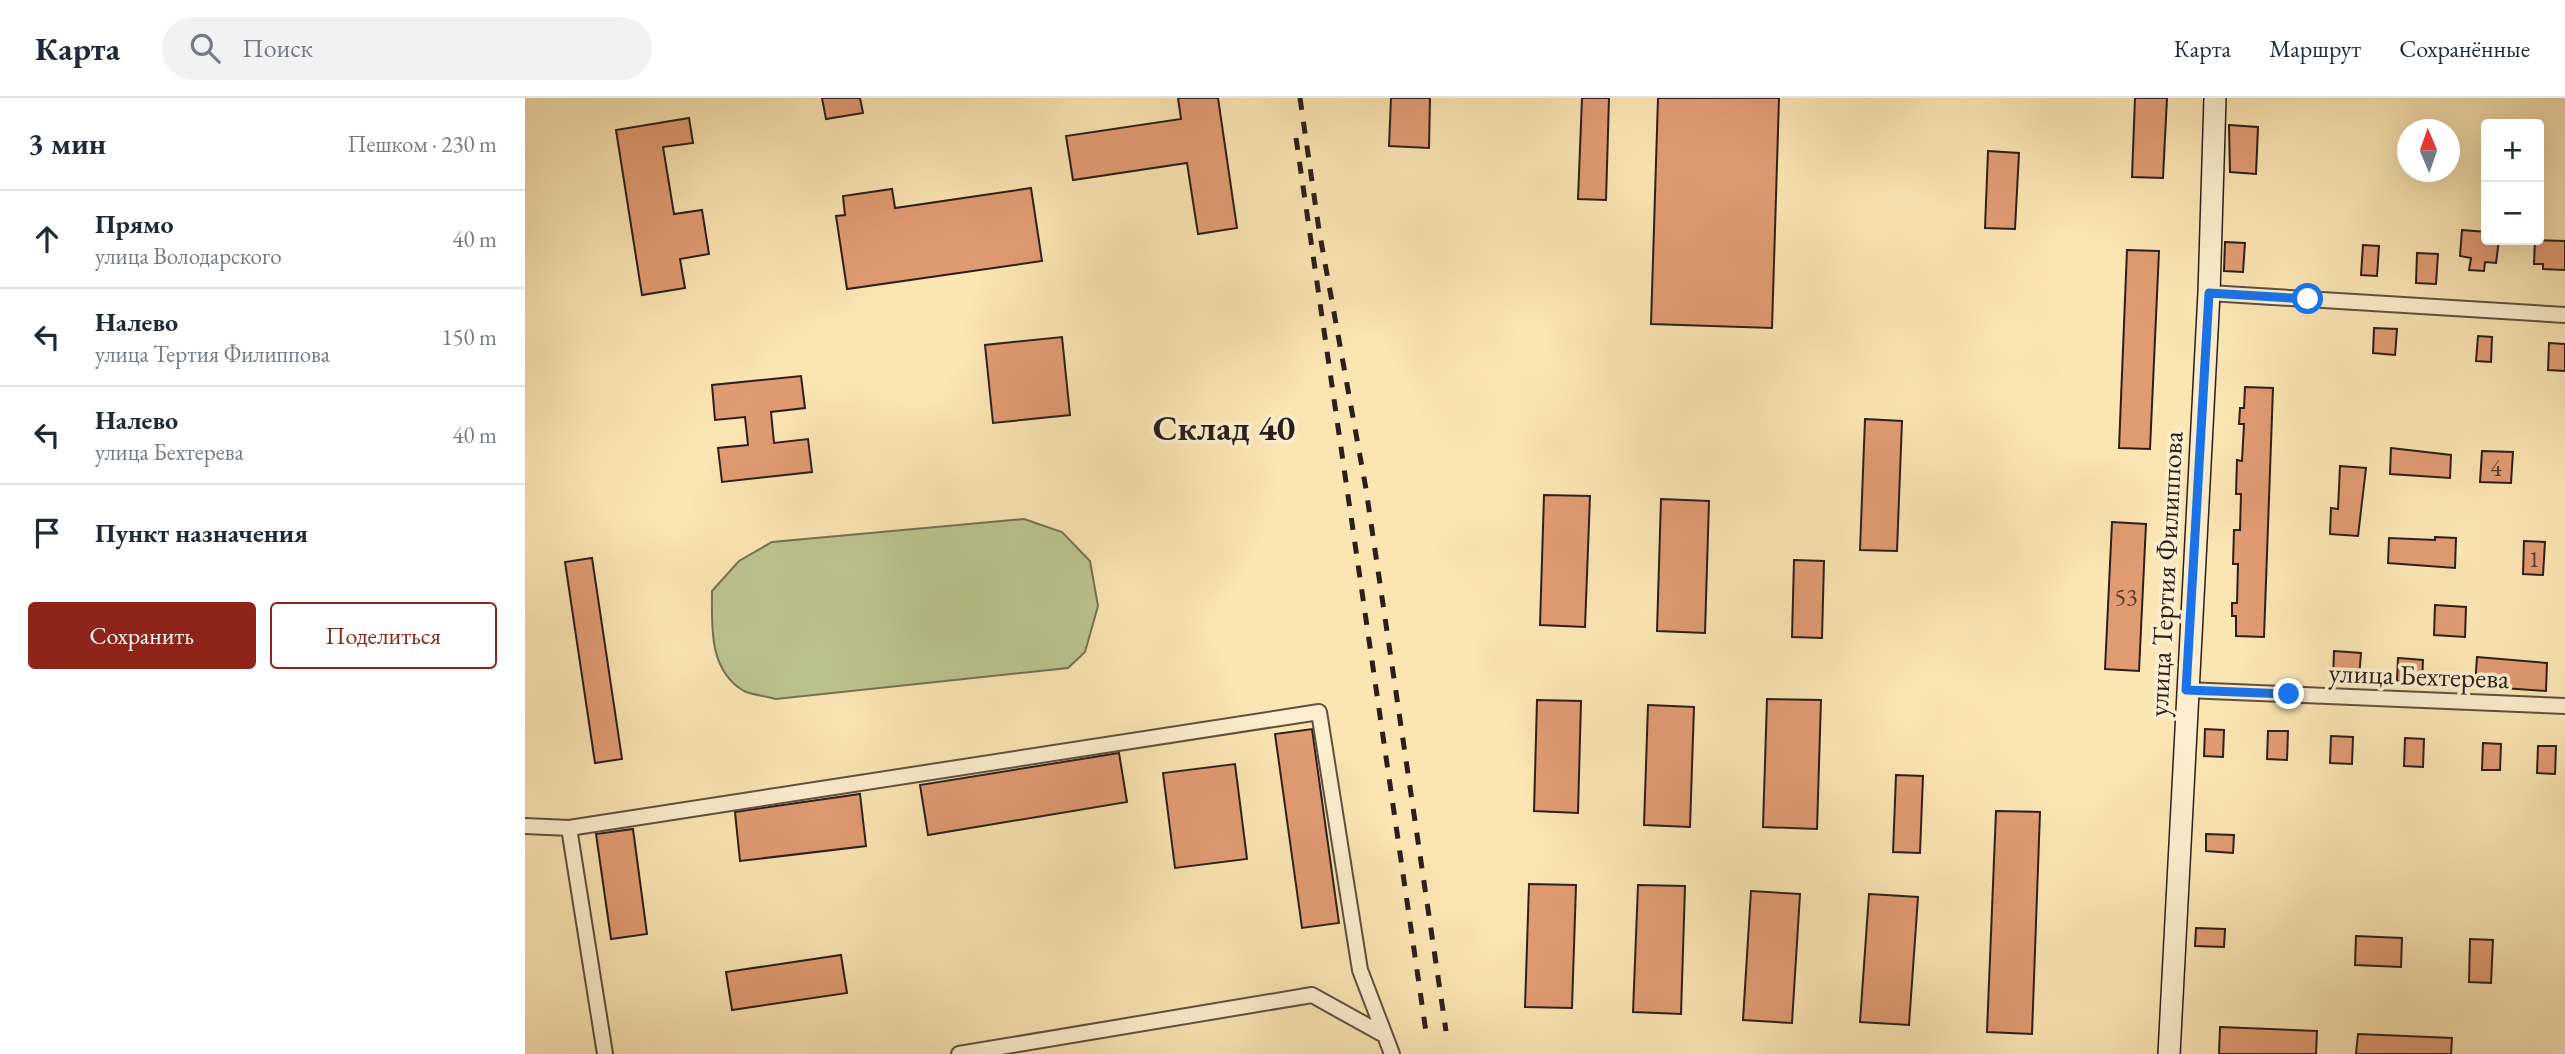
<!DOCTYPE html>
<html lang="ru">
<head>
<meta charset="utf-8">
<style>
	body { margin:0; font-family:"EB Garamond",serif; background:#f2f2f3; color:#1f2937 }
	.controls { position:absolute; right:21px; top:21px; display:grid; overflow:hidden; border-radius:7px; box-shadow:0 7px 28px #0002 }
	.controls button { width:63px; height:63px; display:grid; place-items:center; padding:0; border:0; border-bottom:2px solid #e0e1e3; background:#fff; color:#1f2937; font:35px sans-serif }
	.compass { position:absolute; left:1872px; top:21px; width:63px; height:63px; border-radius:50%; background:#fff; box-shadow:0 7px 28px #0002; rotate:358deg }
	.stop { position:absolute; width:21px; height:21px; margin:-16px; border:5px solid #1a73e8; border-radius:50%; background:#fff }
	.stop.end { background:#1a73e8; border-color:#fff; box-shadow:0 2px 7px #0008 }
	.list { margin:0; padding:0; list-style:none }
	h2 { display:flex; justify-content:space-between; align-items:center; height:91px; margin:0; padding:0 28px; font-size:30px }
	h2 small { font-size:23px; font-weight:400; color:#747a83 }
	.list li { display:grid; grid-template-columns:46px 1fr auto; gap:21px; align-items:center; box-sizing:border-box; height:98px; padding:0 28px; border-top:2px solid #e0e1e3 }
	.list b { display:block; font-size:26px; white-space:nowrap }
	.list p { margin:0; font-size:23px; white-space:nowrap; color:#747a83 }
	.list em { font-size:23px; font-style:normal; color:#747a83 }
	.actions { display:flex; gap:14px; padding:21px 28px }
	.actions a { flex:1; padding:16px 0; border:2px solid #8f2418; border-radius:7px; text-align:center; font-size:24px; color:#8f2418 }
	.actions .main { background:#8f2418; color:#fff }
	.icon { flex:none; width:38px; height:38px; fill:none; stroke:currentColor; stroke-width:2; stroke-linecap:round; stroke-linejoin:round }
	.map { position:relative; flex:none; width:2040px; height:956px; overflow:hidden }
	header { display:flex; align-items:center; gap:42px; box-sizing:border-box; height:98px; padding:0 35px; background:#fff; border-bottom:2px solid #e0e1e3 }
	header strong { font-size:33px }
	nav { display:flex; gap:38px; margin-inline-start:auto; font-size:24px }
	.search { width:490px; height:63px; background:#f2f2f3; display:flex; align-items:center; gap:18px; box-sizing:border-box; padding:0 24px; border-radius:38px; color:#747a83; font-size:26px }
	main { display:flex }
	aside { flex:1; background:#fff }
	.map>svg:first-child { display:block }
</style>
</head>
<body>
<header>
<strong>Карта</strong>
<div class="search"><svg class="icon" aria-label="search" viewBox="0 0 24 24"><circle cx="10" cy="10" r="6"/><path d="M15 15l6 6"/></svg>Поиск</div>
<nav><a>Карта</a><a>Маршрут</a><a>Сохранённые</a></nav>
</header>
<main>
<aside>
<h2>3 мин<small>Пешком · 230 m</small></h2>
<ul class="list">
<li><svg class="icon" aria-label="ahead" viewBox="0 0 24 24"><path d="M12 20V5M6 11l6-6 6 6"/></svg><div><b>Прямо</b><p>улица Володарского</p></div><em>40 m</em></li>
<li><svg class="icon" aria-label="left" viewBox="0 0 24 24"><path d="M17 20v-9H6M10 6l-5 5 5 5"/></svg><div><b>Налево</b><p>улица Тертия Филиппова</p></div><em>150 m</em></li>
<li><svg class="icon" aria-label="left" viewBox="0 0 24 24"><path d="M17 20v-9H6M10 6l-5 5 5 5"/></svg><div><b>Налево</b><p>улица Бехтерева</p></div><em>40 m</em></li>
<li><svg class="icon" aria-label="arrive" viewBox="0 0 24 24"><path d="M6 21V4h12l-3 4 3 4H6"/></svg><div><b>Пункт назначения</b></div></li>
</ul>
<div class="actions"><a class="main">Сохранить</a><a>Поделиться</a></div>
</aside>
<div class="map">
<svg width="2040" height="956" viewBox="0 0 2040 956">
	<rect width="100%" height="100%" fill="#fbe5b3"/>
	<filter id="stains"><feTurbulence type="fractalNoise" baseFrequency=".00286" numOctaves="4"/><feColorMatrix values="0 0 0 0 .2 0 0 0 0 .09 0 0 0 0 .02 0 0 0 .5 -.17"/></filter>
	<radialGradient id="worn" r=".72"><stop offset=".6" stop-color="#630" stop-opacity="0"/><stop offset="1" stop-color="#630" stop-opacity=".3"/></radialGradient>
	<path fill="#bcc58f" stroke="#747254" stroke-width="2" d="M499,421L537,434L565,463L573,508L560,554L543,570L251,601C242,598 227,597 219,593C183,572 187,527 187,493L214,463L247,444Z"/>
	<path fill="#e19b73" stroke="#2c1f1a" stroke-width="2" d="M297,0H335L338,15L301,21Z
		M653,0H693L712,130L673,136L662,65L548,82L541,38L656,21Z
		M866,0H905L904,50L864,48Z
		M1057,0H1084L1081,102L1053,101Z
		M1133,0H1254L1247,230L1126,226Z
		M1610,0H1642L1638,80L1607,79Z
		M164,20L168,45L138,49L149,116L177,112L184,156L155,161L160,190L117,197L91,32Z
		M1704,27L1733,29L1731,76L1705,74Z
		M1463,53L1494,55L1490,131L1460,130Z
		M506,90L517,163L322,191L311,118L320,117L318,98L367,91L370,110Z
		M1937,132L1961,134V142H1974L1971,165L1960,164L1959,173L1944,172L1946,160L1935,158Z
		M2010,142L2040,143V172L2018,171V166H2009Z
		M1700,144L1720,145L1718,174L1699,173Z
		M1838,147L1854,148L1852,178L1836,177Z
		M1602,152L1634,153L1625,351L1594,350Z
		M1892,155L1913,156L1911,186L1891,185Z
		M1849,230L1872,231L1870,257L1848,255Z
		M1953,238L1967,239L1966,264L1951,263Z
		M537,239L545,317L468,325L460,247Z
		M2024,245L2040,246V273L2023,272Z
		M276,278L280,310L246,314L249,345L283,341L287,374L197,384L193,350L223,347L220,319L190,322L187,287Z
		M1720,289L1748,290L1739,539L1711,538V518H1707V505H1712L1713,466H1708L1709,432H1715L1716,396H1711L1712,362L1717,363L1719,326H1714L1715,310H1719Z
		M1340,321L1377,323L1372,453L1335,452Z
		M1866,350L1926,357L1925,380L1865,376Z
		M1957,353L1988,354L1986,385L1955,384Z
		M1815,368L1841,370L1833,438L1805,436L1806,410L1813,411Z
		M1019,397L1065,398L1060,529L1015,527Z
		M1136,401L1184,403L1180,535L1132,533Z
		M1587,424L1621,426L1614,573L1580,571Z
		M1910,439L1931,440L1930,470L1863,465L1864,440L1910,442Z
		M1999,443L2020,444L2018,477L1998,476Z
		M67,460L97,661L70,665L40,464Z
		M1269,462L1299,463L1297,540L1267,539Z
		M1910,507L1941,509L1940,539L1909,537Z
		M1809,553L1836,555L1834,580L1808,579Z
		M1952,559L2022,565L2021,593L1950,588Z
		M1873,560L1898,562L1897,585L1872,583Z
		M1242,601L1296,602L1292,731L1238,729Z
		M1012,602L1056,603L1053,715L1009,713Z
		M1123,607L1169,609L1165,729L1119,727Z
		M787,631L814,825L777,830L750,636Z
		M1680,631L1699,632L1698,659L1679,658Z
		M1743,633H1763L1762,662L1742,661Z
		M1806,638L1828,639L1827,666L1805,665Z
		M1880,640L1899,641L1898,669L1879,668Z
		M1958,645L1976,646L1975,672H1957Z
		M2013,648H2031L2030,676L2012,675Z
		M594,655L602,704L403,737L395,687Z
		M710,666L722,761L650,770L638,675Z
		M1371,677L1398,678L1395,755L1368,754Z
		M335,696L341,748L215,763L210,714Z
		M1471,713L1515,714L1507,936L1462,934Z
		M108,731L122,836L86,841L71,736Z
		M1681,736L1709,737L1708,755L1681,753Z
		M1004,786L1051,787L1047,910L1000,909Z
		M1113,787L1160,788L1156,916L1108,914Z
		M1226,793L1275,796L1267,925L1218,922Z
		M1344,796L1393,799L1384,927L1335,924Z
		M1671,830L1700,831L1699,849L1670,848Z
		M1831,838L1877,840L1876,869L1830,867Z
		M1945,841L1968,842L1966,885L1944,884Z
		M316,857L322,895L207,912L201,874Z
		M1695,929L1792,933L1791,956H1694Z
		M1833,936L1927,940L1926,956H1831Z"/>
	<g fill="none" stroke-linecap="round" stroke-linejoin="round">
		<defs>
			<path id="street" d="M1684,195L2040,217
				M1661,592L2040,608
				M0,728L44,730L794,614L835,872L867,956
				M44,730L80,956
				M434,956L787,897L859,937"/>
			<path id="secondary" d="M1644,956L1684,195L1690,0"/>
		</defs>
		<use href="#street" stroke="#605040" stroke-width="18"/>
		<use href="#secondary" stroke="#2c1f1a" stroke-width="24"/>
		<use href="#street" stroke="#fceece" stroke-width="14"/>
		<use href="#secondary" stroke="#fceece" stroke-width="21"/>
		<path stroke="#2c1f1a" stroke-width="5" stroke-dasharray="12 12" stroke-linecap="butt" d="M775,0L794,132L841,391L921,933
			M771,40L901,934"/>
	</g>
	<g fill="none" stroke-linecap="round" stroke-linejoin="round">
		<path stroke="#1a73e8" stroke-width="9" d="M1764,596L1661,592L1684,195L1783,201"/>
	</g>
	<g text-anchor="middle" dominant-baseline="central" stroke-width="7" stroke-linejoin="round" paint-order="stroke">
		<g font-size="24" fill="#593e30">
			<text x="1971" y="369">4</text>
			<text x="2009" y="460">1</text>
			<text x="1601" y="498">53</text>
		</g>
		<g font-size="28" fill="#2c1f1a" stroke="#fceece">
			<text transform="translate(1640 476) rotate(-87)">улица Тертия Филиппова</text>
			<text transform="translate(1894 577) rotate(2)">улица Бехтерева</text>
		</g>
		<g font-size="35" font-weight="bold" fill="#2c1f1a" stroke="#fceece">
			<text x="699" y="329">Склад 40</text>
		</g>
	</g>
	<rect width="100%" height="100%" filter="url(#stains)"/>
	<rect width="100%" height="100%" fill="url(#worn)"/>
</svg>
<div class="controls">
<button>+</button>
<button>−</button>
</div>
<svg class="compass" viewBox="-18 -18 36 36"><path d="M0-13l5 13h-10z" fill="#e53935"/><path d="M0 13l5-13h-10z" fill="#747a83"/></svg>
<div class="stop" style="left:1783px;top:201px"></div>
<div class="stop end" style="left:1764px;top:596px"></div>
</div>
</main>
</body>
</html>
